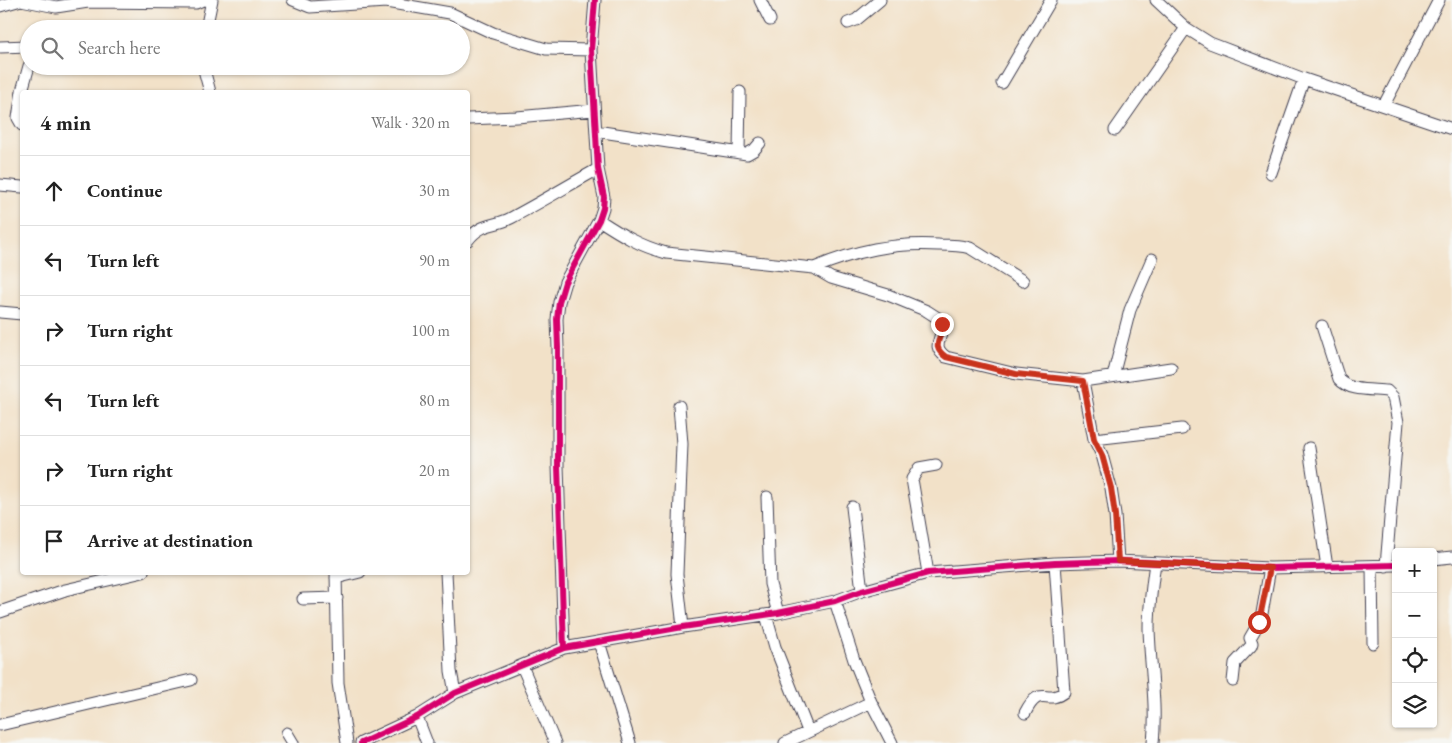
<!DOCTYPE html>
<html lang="en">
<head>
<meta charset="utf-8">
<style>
	body { margin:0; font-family:"EB Garamond",serif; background:#f6f6f6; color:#222 }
	.controls { position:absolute; right:15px; bottom:15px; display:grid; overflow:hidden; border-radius:5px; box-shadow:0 1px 4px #0004 }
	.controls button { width:45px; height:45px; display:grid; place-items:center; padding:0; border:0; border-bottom:1px solid #e0e0e0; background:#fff; color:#222; font:25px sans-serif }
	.stop { position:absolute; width:15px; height:15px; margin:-11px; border:4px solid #c8321e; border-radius:50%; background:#fff }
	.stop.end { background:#c8321e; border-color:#fff; box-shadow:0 1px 5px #0008 }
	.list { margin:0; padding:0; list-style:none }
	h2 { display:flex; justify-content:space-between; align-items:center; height:65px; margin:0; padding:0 20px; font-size:21px }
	h2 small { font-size:16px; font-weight:400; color:#767676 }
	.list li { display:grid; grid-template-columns:32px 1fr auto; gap:15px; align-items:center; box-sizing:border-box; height:70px; padding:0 20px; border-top:1px solid #e0e0e0 }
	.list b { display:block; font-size:19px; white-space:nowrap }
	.list em { font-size:16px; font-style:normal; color:#767676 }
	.icon { flex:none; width:28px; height:28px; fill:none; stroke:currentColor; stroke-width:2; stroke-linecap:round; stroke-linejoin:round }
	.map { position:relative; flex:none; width:1452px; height:743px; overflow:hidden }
	.search { position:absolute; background:#fff; box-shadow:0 1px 4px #0004; left:20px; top:20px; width:450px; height:55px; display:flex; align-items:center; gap:12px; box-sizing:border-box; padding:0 18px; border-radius:28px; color:#767676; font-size:19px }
	.panel { position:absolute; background:#fff; box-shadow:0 1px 4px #0004; left:20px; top:90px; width:450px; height:485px; border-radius:5px }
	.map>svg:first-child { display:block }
</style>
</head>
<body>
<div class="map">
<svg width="1452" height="743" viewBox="0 0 1452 743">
	<rect width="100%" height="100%" fill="#f6f6f2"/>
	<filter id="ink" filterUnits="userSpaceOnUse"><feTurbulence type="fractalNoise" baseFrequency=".02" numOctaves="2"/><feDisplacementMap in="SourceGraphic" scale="10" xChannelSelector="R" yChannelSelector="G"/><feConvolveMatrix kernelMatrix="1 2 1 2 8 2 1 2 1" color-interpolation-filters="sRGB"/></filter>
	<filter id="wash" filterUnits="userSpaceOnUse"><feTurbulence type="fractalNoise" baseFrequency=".0096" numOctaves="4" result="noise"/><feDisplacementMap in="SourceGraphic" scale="20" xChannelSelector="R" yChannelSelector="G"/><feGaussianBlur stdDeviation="1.12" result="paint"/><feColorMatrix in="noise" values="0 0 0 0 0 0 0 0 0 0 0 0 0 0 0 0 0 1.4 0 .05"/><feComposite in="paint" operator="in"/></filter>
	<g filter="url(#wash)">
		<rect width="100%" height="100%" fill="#f2e1c8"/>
	</g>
	<g filter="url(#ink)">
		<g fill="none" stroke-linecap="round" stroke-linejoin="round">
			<defs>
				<path id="street" d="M293,0L310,7L386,2L450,13L493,33L546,49L591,50
					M760,0L770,20
					M1156,0L1186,28L1210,43L1304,79L1452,129
					M0,6L21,0L56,7L88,2L196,3L203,0
					M848,23L856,20L880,0
					M206,29L212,0
					M0,47L29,46
					M203,66L210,92
					M1002,83L1051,0
					M1384,105L1439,0
					M468,119L517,117L594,110
					M22,125L18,118L22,91L29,66
					M1115,130L1186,28
					M596,131L747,154L754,150L760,143
					M739,153L740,92
					M1271,173L1304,79
					M0,185L22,187
					M599,220C622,235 640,246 666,253L814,268L831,278L888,295L927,311L941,320C947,337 928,344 946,357L1016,374L1083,381L1171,368
					M468,240C482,222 494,227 511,218C541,202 569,185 598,169
					M814,268C855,251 894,242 939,245C949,245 960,245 970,248L1023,281
					M0,312L22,314
					M1322,326L1339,379C1350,392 1372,389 1387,391L1393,397L1398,422L1386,566
					M1113,376L1130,310L1152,259
					M1083,381L1094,439L1102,455L1111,488L1115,515L1118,561
					M679,406L682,444L677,574L683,627
					M1094,439L1182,429
					M1309,448L1327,567
					M767,497L770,584L778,613
					M852,507L862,591
					M1433,559L1452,557
					M1372,566L1373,643
					M336,572L338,683L347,743
					M446,572L451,671L455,693
					M928,573L912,479L919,468L936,465
					M336,578L360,572
					M303,599L337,598
					M835,601L854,660L871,702L892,743
					M0,612L65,590L143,572
					M766,615L775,647L808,731
					M599,642L630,743
					M564,648L558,466V348L557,319L559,302L565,282L599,220L603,208L604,197L598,169L591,50L595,0
					M522,666L555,743
					M1233,681L1235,663L1251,646L1252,643L1250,638L1261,619L1270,568
					M1025,713C1040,683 1046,706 1064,692L1055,563
					M417,717L427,743
					M0,725L191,680
					M287,733L293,743
					M361,743L417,717L455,693L564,648L683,627L778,613L835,601L862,591L928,573L1055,563L1118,561L1270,568L1396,565
					M785,743L871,702
					M1153,743C1157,703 1150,667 1149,628C1149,606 1152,584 1155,563"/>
			</defs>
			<use href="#street" stroke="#413f50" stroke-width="13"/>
			<use href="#street" stroke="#fff" stroke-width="11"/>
			<defs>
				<path id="cycleway" d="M564,648L558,466V348L557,319L559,302L565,282L599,220L603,208L604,197L598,169L591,50L595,0
					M361,743L417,717L455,693L564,648L683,627L778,613L835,601L862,591L928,573L1055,563L1118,561L1270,568L1396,565"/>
			</defs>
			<use href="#cycleway" stroke="#f6f6f2" stroke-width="9"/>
			<use href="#cycleway" stroke="#d6006c" stroke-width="6"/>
		</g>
	</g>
	<g fill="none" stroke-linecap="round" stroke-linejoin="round" filter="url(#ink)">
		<path stroke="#c8321e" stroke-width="6" d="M942,324C942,340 930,346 946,357L1016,374L1083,381L1094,439L1102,455L1111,488L1115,515L1118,561L1270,568L1259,622"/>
	</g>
</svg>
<div class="controls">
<button>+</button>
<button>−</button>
<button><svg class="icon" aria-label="locate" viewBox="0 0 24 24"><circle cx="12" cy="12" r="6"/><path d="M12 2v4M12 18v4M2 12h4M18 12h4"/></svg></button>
<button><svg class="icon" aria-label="layers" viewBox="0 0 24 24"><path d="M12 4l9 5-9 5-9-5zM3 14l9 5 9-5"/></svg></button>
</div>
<div class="stop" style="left:1259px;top:622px"></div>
<div class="stop end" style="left:942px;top:324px"></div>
<div class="search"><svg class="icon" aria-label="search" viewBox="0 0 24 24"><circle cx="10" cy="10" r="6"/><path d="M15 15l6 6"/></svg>Search here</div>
<section class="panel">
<h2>4 min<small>Walk · 320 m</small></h2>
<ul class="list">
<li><svg class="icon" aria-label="ahead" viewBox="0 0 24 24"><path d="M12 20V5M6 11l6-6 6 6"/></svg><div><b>Continue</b></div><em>30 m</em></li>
<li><svg class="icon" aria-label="left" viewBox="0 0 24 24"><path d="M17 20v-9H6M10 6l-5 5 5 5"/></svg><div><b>Turn left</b></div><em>90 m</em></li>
<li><svg class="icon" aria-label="right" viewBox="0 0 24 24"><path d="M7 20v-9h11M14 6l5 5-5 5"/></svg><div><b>Turn right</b></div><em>100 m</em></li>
<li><svg class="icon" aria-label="left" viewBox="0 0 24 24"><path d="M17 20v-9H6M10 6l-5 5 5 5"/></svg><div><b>Turn left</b></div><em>80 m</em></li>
<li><svg class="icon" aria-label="right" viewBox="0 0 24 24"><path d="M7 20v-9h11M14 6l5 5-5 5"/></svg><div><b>Turn right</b></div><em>20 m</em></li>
<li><svg class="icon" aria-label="arrive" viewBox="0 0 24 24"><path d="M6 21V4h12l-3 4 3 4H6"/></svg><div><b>Arrive at destination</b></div></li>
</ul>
</section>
</div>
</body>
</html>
